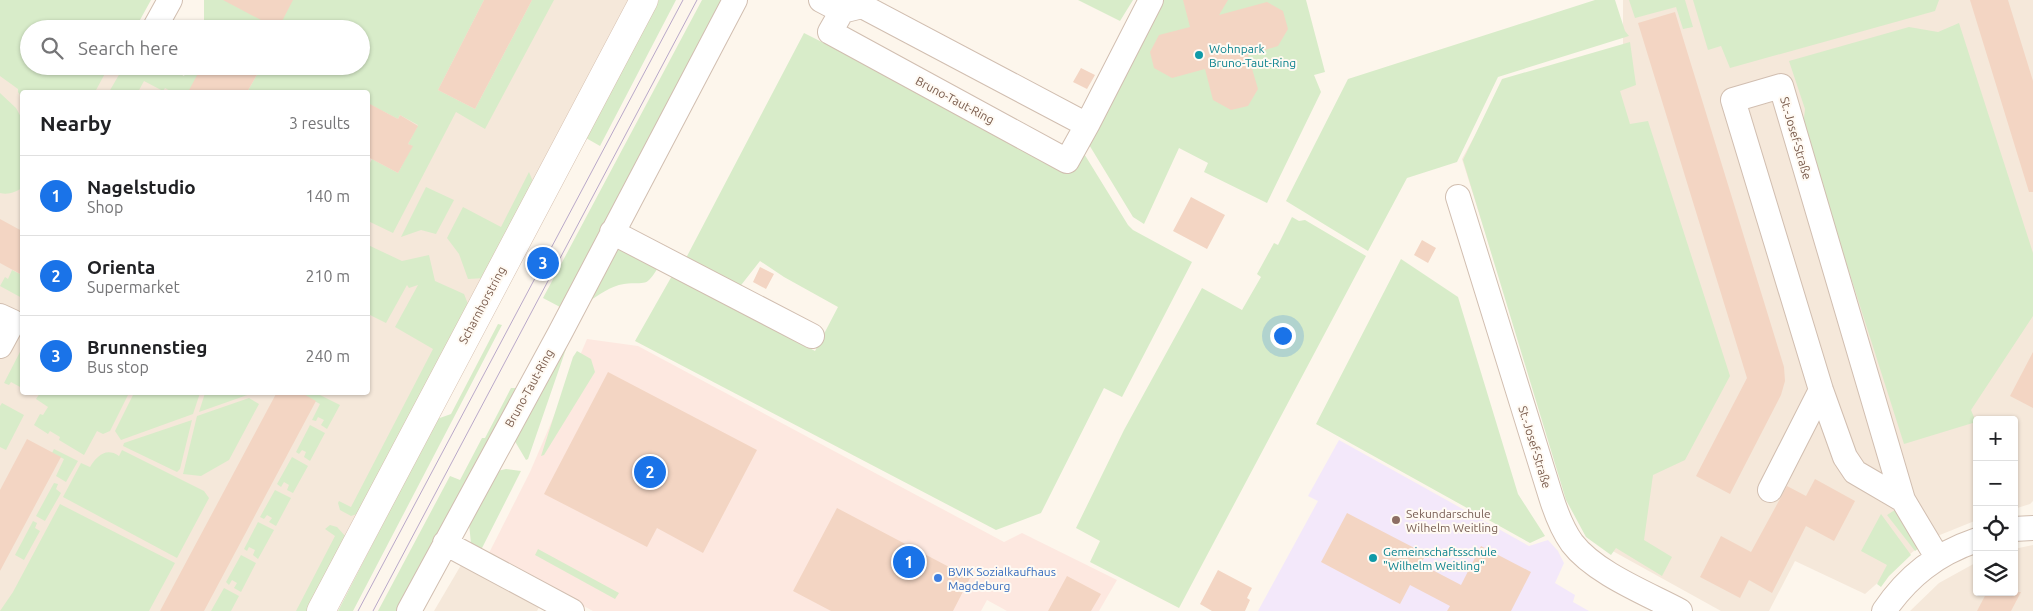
<!DOCTYPE html>
<html lang="en">
<head>
<meta charset="utf-8">
<style>
	body { margin:0; font-family:Ubuntu,sans-serif; background:#f2f2f2; color:#202124 }
	.controls { position:absolute; right:15px; bottom:15px; display:grid; overflow:hidden; border-radius:5px; box-shadow:0 1px 4px #0004 }
	.controls button { width:45px; height:45px; display:grid; place-items:center; padding:0; border:0; border-bottom:1px solid #e0e0e0; background:#fff; color:#202124; font:25px sans-serif }
	.you { position:absolute; left:1282px; top:335px; width:18px; height:18px; margin:-12px; border:4px solid #fff; border-radius:50%; background:#1a73e8; box-shadow:0 0 0 8px #1a73e833 }
	.badge { display:grid; place-items:center; width:32px; height:32px; border-radius:50%; background:#1a73e8; color:#fff; font-size:16px; font-weight:700 }
	.pin { position:absolute; translate:-50% -50%; border:2px solid #fff; box-shadow:0 1px 5px #0006 }
	.list { margin:0; padding:0; list-style:none }
	h2 { display:flex; justify-content:space-between; align-items:center; height:65px; margin:0; padding:0 20px; font-size:21px }
	h2 small { font-size:16px; font-weight:400; color:#757577 }
	.list li { display:grid; grid-template-columns:32px 1fr auto; gap:15px; align-items:center; box-sizing:border-box; height:80px; padding:0 20px; border-top:1px solid #e0e0e0 }
	.list b { display:block; font-size:19px; white-space:nowrap }
	.list p { margin:0; font-size:16px; white-space:nowrap; color:#757577 }
	.list em { font-size:16px; font-style:normal; color:#757577 }
	.icon { flex:none; width:28px; height:28px; fill:none; stroke:currentColor; stroke-width:2; stroke-linecap:round; stroke-linejoin:round }
	.map { position:relative; flex:none; width:2033px; height:611px; overflow:hidden }
	.search { position:absolute; background:#fff; box-shadow:0 1px 4px #0004; left:20px; top:20px; width:350px; height:55px; display:flex; align-items:center; gap:12px; box-sizing:border-box; padding:0 18px; border-radius:28px; color:#757577; font-size:19px }
	.panel { position:absolute; background:#fff; box-shadow:0 1px 4px #0004; left:20px; top:90px; width:350px; height:305px; border-radius:5px }
	.map>svg:first-child { display:block }
</style>
</head>
<body>
<div class="map">
<svg width="2033" height="611" viewBox="0 0 2033 611">
	<rect width="100%" height="100%" fill="#fdf6ec"/>
	<path fill="#f5e8da" fill-rule="evenodd" d="M0,0L29,29V66H164L186,79L361,66V29L207,0H632L309,611H0ZM22,92H368V392H22Z
		M1623,0H2033V501L2030,504L2014,509V420H1977V520L1925,541L1865,594L1795,561L1769,611H1721L1591,539L1568,496L1462,159L1503,84L1623,48Z
		M2033,545V611H1910L1939,583L1977,562V592H2014V549Z
		M464,560L542,602L537,611H434Z"/>
	<path fill="#fde8e0" d="M587,339L638,346L1004,542L1022,533L1117,580L1099,611H1007L987,600L981,611H593L488,555L530,472Z"/>
	<path fill="#f3e8fa" d="M1339,440L1529,546L1548,540L1558,551L1564,563L1555,583L1575,595L1573,602L1589,611H1258L1318,501L1308,496Z"/>
	<path fill="#d8ecc9" d="M0,0H151L135,29H29V66H109L95,92H22V98L18,92V89L0,76Z
		M204,0H484L438,90L475,109L532,0H554L485,129L456,112L393,233L368,221V162L370,163L372,159L398,173L412,146L408,144L418,125L400,115L398,119L371,105L368,111V92H247L262,66H361V29H204Z
		M659,0H676L600,146L586,138Z
		M702,0H722L560,307L543,298Z
		M1078,0H1133L1120,21Z
		M1159,0H1306L1325,72L1314,75L1321,92L1267,203L1204,172L1208,163L1179,148L1144,224L1133,217L1088,143Z
		M1595,0H1615L1625,31L1629,36L1498,77L1457,162L1407,178L1368,251L1286,201L1348,79Z
		M1629,0H1685L1693,27L1683,29L1676,7L1635,18Z
		M1693,0H1939L1935,11L1730,68L1721,46L1708,50Z
		M1959,23L2033,253V316L1971,410L1976,422L1904,444L1803,127L1805,109L1789,61L1909,27L1938,32Z
		M804,33L1074,169L1083,152L1128,225L1133,230L1192,262L1122,397L1104,388L1041,513L996,530L635,341L673,274L815,351L838,307L784,277L760,261L738,289L685,260Z
		M1630,42L1636,85L1620,91L1630,124L1648,121L1730,376L1685,460L1653,475L1644,540L1672,557L1662,576L1616,548L1611,555L1586,537L1566,500L1463,160L1502,79Z
		M124,66H166L184,76L189,66H202L194,92H172L165,88L163,91L144,81L138,92H109Z
		M0,93L16,108L22,119V188C15,192 9,195 0,193Z
		M529,172L534,184L485,278L468,279L459,254L447,238L463,207L501,227Z
		M426,187L454,200L436,234L421,230L401,237Z
		M1292,217L1299,221L1305,220L1366,256L1179,608L1090,562L1100,541L1076,528L1124,430L1202,288L1242,310L1261,277L1257,274L1274,243L1278,245Z
		M368,245L402,261L429,255L435,281L464,294L470,309L360,513L351,516L340,510L338,503L339,501L351,507L433,349L395,327L418,285L409,288L407,285L386,323L368,314Z
		M614,248L627,250L659,266C645,289 647,281 624,284C610,286 599,295 588,302Z
		M1401,259L1458,297L1518,494L1545,536L1530,543L1316,424Z
		M12,270L22,275V298L0,286L5,277L8,279Z
		M498,324L502,325L353,611H338L437,419L451,414Z
		M563,347L566,349L528,459L526,460L513,438Z
		M22,348V388L11,382L9,385L4,383Z
		M577,351L591,359L595,372L544,455L541,456L573,357Z
		M511,388H519L399,611H378L450,476L460,480L482,438H485Z
		M40,393V392L129,393L110,431L103,434L97,431L84,455L59,440L60,437L50,431L48,434L34,425L40,414L43,415L48,407L36,399Z
		M134,393V392L200,393L193,414L121,440L115,431Z
		M205,393L252,392L253,393L199,412Z
		M300,393H316L340,405L327,429L321,425L324,420L318,417L316,421L312,420L320,404Z
		M249,398L259,404L229,460L201,476L183,474L197,416Z
		M2,403L24,415L6,450L0,447V406Z
		M192,420L180,469L177,472L123,446L124,443Z
		M310,425L325,433L310,461L304,457L306,452L302,450L299,454L296,452Z
		M54,449L78,461L66,482L56,476L64,459L52,453Z
		M122,450L204,491L209,498L208,500L177,558L63,497L81,463L90,467C97,456 106,447 119,456Z
		M292,457L308,466L293,493L287,490L289,485L284,482L281,487L277,484Z
		M506,469L521,471L480,552L471,544L469,523L497,471Z
		M54,483L58,484L56,489L61,493L45,521L36,516Z
		M275,490L291,498L276,526L269,522L272,518L267,515L264,519L260,517Z
		M60,504L175,563L149,611H0L13,592Z
		M1898,508L1923,545L1915,551L1887,515Z
		M1881,514L1911,555L1889,576L1881,587L1877,584L1887,565L1861,551Z
		M33,521L37,523L35,528L40,531L24,560L15,555Z
		M258,522L274,530L258,559L253,555L255,550L249,547L247,551L244,549Z
		M330,525L337,527L347,538L309,611H296L335,536L325,529Z
		M538,549L619,593L615,599L535,555Z
		M241,555L256,563L241,592L234,588L237,583L232,580L229,585L226,582Z
		M224,588L239,596L231,611H211Z"/>
	<path fill="#f3d5c3" d="M223,0H293L278,29Z
		M484,0H532L475,109L438,90Z
		M1183,0H1228L1219,15L1267,2L1283,11L1288,29L1278,46L1248,55L1258,89L1248,106L1231,110L1213,100L1205,69L1172,78L1154,68L1150,52L1159,35L1190,27Z
		M1970,0H2008L2033,81V192H2029Z
		M1675,12L1784,367L1785,381L1781,395L1730,494L1696,476L1747,378L1638,23Z
		M202,66H262L247,92H188Z
		M1081,68L1095,75L1087,89L1073,82Z
		M368,103L398,119L400,115L418,126L408,144L413,146L398,173L368,157Z
		M1191,197L1225,215L1207,249L1173,231Z
		M0,219L22,231V275L0,263Z
		M1422,240L1436,248L1428,263L1414,255Z
		M760,267L774,274L766,289L753,282Z
		M2033,352V408L2010,396Z
		M608,372L757,450L703,553L657,528L647,547L544,494Z
		M277,392H300L316,401L204,611H160Z
		M27,439L61,457L0,571V490Z
		M1815,479L1855,501L1834,541L1806,526L1772,593L1749,580L1740,598L1700,577L1721,536L1751,552L1787,486L1806,496Z
		M837,508L970,578L953,611H831L793,591Z
		M1347,513L1426,554L1421,564L1461,585L1481,546L1531,572L1511,611H1447L1450,606L1410,585L1400,604L1321,562Z
		M1218,570L1252,588L1247,598L1250,600L1245,611H1212L1200,604Z
		M1067,576L1101,594L1091,611H1048Z
		M1987,592H2021L2011,611H1977Z"/>
	<g fill="none" stroke-linecap="round" stroke-linejoin="round">
		<defs>
			<path id="street" d="M821,0L842,11L862,6L1087,125L1151,0
				M842,11L830,32L1067,161L1087,125
				M154,29L170,0
				M1458,197L1551,497C1556,513 1562,529 1572,543C1595,573 1646,593 1680,611
				M612,232L812,336
				M0,316L13,322L0,346
				M1770,490L1821,390
				M1903,500L1855,472L1845,457L1821,390L1733,100L1781,86L1903,500L1937,557
				M2014,529L2033,528
				M445,543L572,611
				M409,611L560,333L735,0
				M1884,611C1908,576 1936,554 1977,540"/>
			<path id="secondary" d="M321,611L644,0"/>
		</defs>
		<use href="#street" stroke="#d1beb0" stroke-width="26"/>
		<use href="#secondary" stroke="#d6c0b0" stroke-width="29"/>
		<use href="#street" stroke="#fff" stroke-width="24"/>
		<use href="#secondary" stroke="#fff" stroke-width="28"/>
		<path stroke="#b9a8c9" stroke-width="1" d="M358,611L683,0
			M373,611L697,0"/>
	</g>
	<g fill="#0f9aa8" stroke="#fffaf3" stroke-width="2">
		<circle cx="1199" cy="55" r="5"/>
		<circle cx="1373" cy="558" r="5"/>
	</g>
	<circle fill="#8d6e63" stroke="#fffaf3" stroke-width="2" cx="1396" cy="520" r="5"/>
	<circle fill="#3f7fe0" stroke="#fffaf3" stroke-width="2" cx="938" cy="578" r="5"/>
	<g text-anchor="middle" dominant-baseline="central" stroke-width="4" stroke-linejoin="round" paint-order="stroke">
		<g font-size="12" fill="#0d838f" stroke="#fffaf3" text-anchor="start">
			<text x="1209" y="48">Wohnpark<tspan x="1209" dy="14">Bruno-Taut-Ring</tspan></text>
			<text x="1383" y="551">Gemeinschaftsschule<tspan x="1383" dy="14">"Wilhelm Weitling"</tspan></text>
		</g>
		<g font-size="12" fill="#7a5c4d" stroke="#fffaf3">
			<text transform="translate(955 100) rotate(28)">Bruno-Taut-Ring</text>
			<text transform="translate(1796 138) rotate(74)">St.-Josef-Straße</text>
			<text transform="translate(482 305) rotate(-62)">Scharnhorstring</text>
			<text transform="translate(529 388) rotate(-61)">Bruno-Taut-Ring</text>
			<text transform="translate(1535 447) rotate(73)">St.-Josef-Straße</text>
		</g>
		<g font-size="12" fill="#785e54" stroke="#fffaf3" text-anchor="start">
			<text x="1406" y="513">Sekundarschule<tspan x="1406" dy="14">Wilhelm Weitling</tspan></text>
		</g>
		<g font-size="12" fill="#366cbe" stroke="#fffaf3" text-anchor="start">
			<text x="948" y="571">BVIK Sozialkaufhaus<tspan x="948" dy="14">Magdeburg</tspan></text>
		</g>
	</g>
</svg>
<div class="controls">
<button>+</button>
<button>−</button>
<button><svg class="icon" aria-label="locate" viewBox="0 0 24 24"><circle cx="12" cy="12" r="6"/><path d="M12 2v4M12 18v4M2 12h4M18 12h4"/></svg></button>
<button><svg class="icon" aria-label="layers" viewBox="0 0 24 24"><path d="M12 4l9 5-9 5-9-5zM3 14l9 5 9-5"/></svg></button>
</div>
<div class="you"></div>
<div class="pin badge" style="left:909px;top:562px">1</div>
<div class="pin badge" style="left:650px;top:472px">2</div>
<div class="pin badge" style="left:543px;top:263px">3</div>
<div class="search"><svg class="icon" aria-label="search" viewBox="0 0 24 24"><circle cx="10" cy="10" r="6"/><path d="M15 15l6 6"/></svg>Search here</div>
<section class="panel">
<h2>Nearby<small>3 results</small></h2>
<ul class="list">
<li><span class="badge">1</span><div><b>Nagelstudio</b><p>Shop</p></div><em>140 m</em></li>
<li><span class="badge">2</span><div><b>Orienta</b><p>Supermarket</p></div><em>210 m</em></li>
<li><span class="badge">3</span><div><b>Brunnenstieg</b><p>Bus stop</p></div><em>240 m</em></li>
</ul>
</section>
</div>
</body>
</html>
